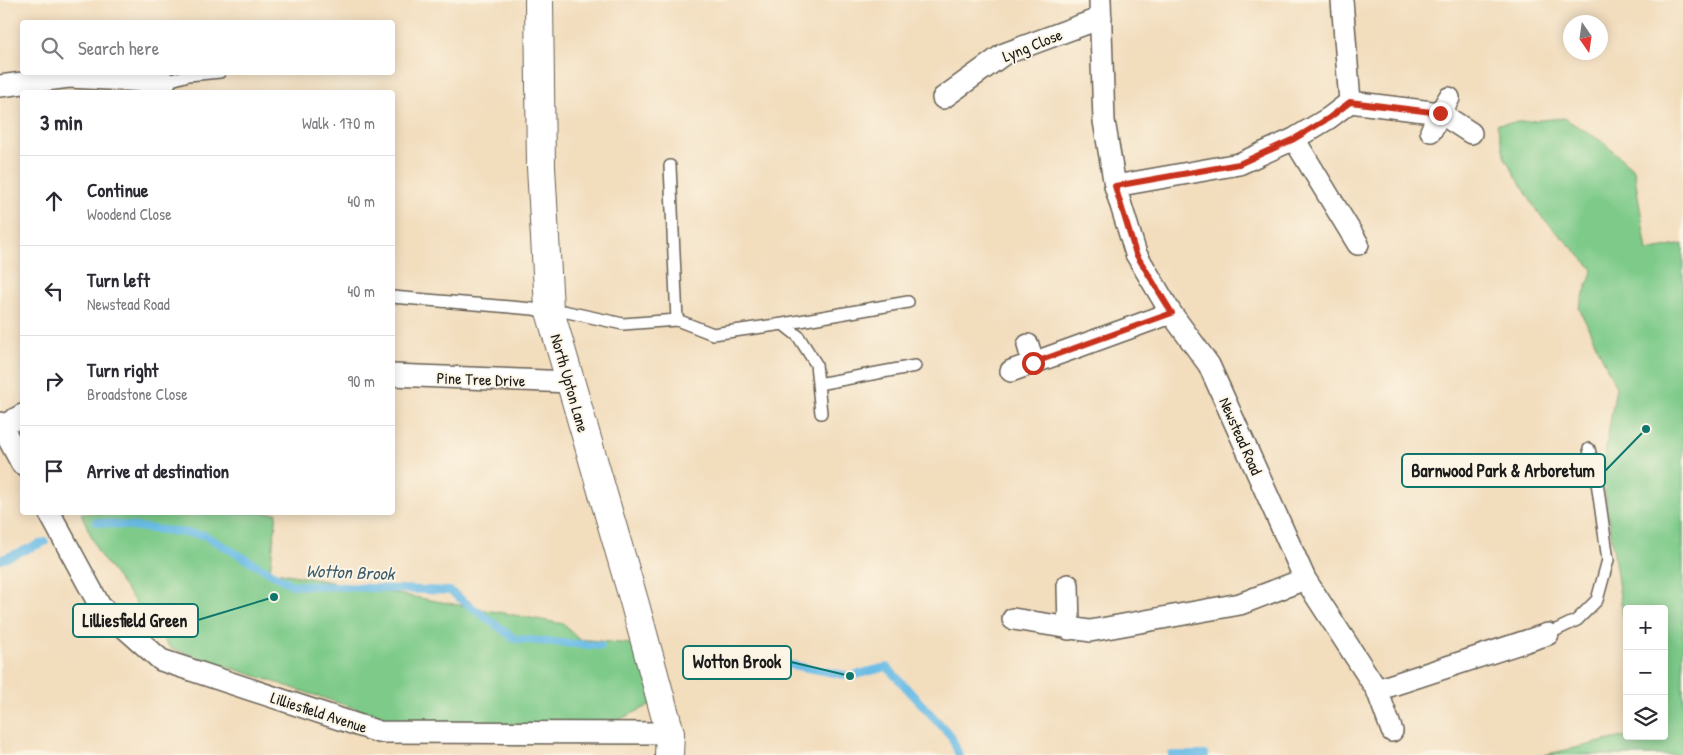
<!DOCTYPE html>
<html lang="en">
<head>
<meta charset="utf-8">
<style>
	body { margin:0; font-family:"Patrick Hand",sans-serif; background:#f2f2f3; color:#2b2b33 }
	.controls { position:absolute; right:15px; bottom:15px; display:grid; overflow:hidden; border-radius:5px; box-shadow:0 2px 12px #0003 }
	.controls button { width:45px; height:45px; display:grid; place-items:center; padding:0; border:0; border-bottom:1px solid #e1e1e2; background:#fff; color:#2b2b33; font:25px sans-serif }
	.compass { position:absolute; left:1563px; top:15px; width:45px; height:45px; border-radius:50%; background:#fff; box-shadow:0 2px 12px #0003; rotate:167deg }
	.stop { position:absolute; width:15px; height:15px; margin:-11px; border:4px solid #c8321e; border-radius:50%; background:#fff }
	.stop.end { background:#c8321e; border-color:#fff; box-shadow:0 1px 5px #0008 }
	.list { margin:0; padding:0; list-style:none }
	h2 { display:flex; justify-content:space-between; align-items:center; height:65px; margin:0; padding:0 20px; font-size:21px }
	h2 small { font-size:16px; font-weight:400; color:#7c7c81 }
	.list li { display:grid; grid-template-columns:32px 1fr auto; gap:15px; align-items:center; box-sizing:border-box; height:90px; padding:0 20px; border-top:1px solid #e1e1e2 }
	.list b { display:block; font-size:19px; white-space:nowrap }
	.list p { margin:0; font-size:16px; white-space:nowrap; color:#7c7c81 }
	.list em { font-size:16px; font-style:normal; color:#7c7c81 }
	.icon { flex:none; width:28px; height:28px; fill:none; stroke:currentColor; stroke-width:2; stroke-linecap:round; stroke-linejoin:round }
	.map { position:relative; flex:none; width:1683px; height:755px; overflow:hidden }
	.search { position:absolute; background:#fff; box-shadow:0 2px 12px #0003; left:20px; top:20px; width:375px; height:55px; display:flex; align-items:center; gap:12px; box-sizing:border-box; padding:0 18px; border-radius:5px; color:#7c7c81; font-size:19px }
	.panel { position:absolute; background:#fff; box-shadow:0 2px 12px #0003; left:20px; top:90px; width:375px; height:425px; border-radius:5px }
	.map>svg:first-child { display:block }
</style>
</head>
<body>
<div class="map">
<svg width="1683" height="755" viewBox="0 0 1683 755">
	<rect width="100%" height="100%" fill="#fcf5e5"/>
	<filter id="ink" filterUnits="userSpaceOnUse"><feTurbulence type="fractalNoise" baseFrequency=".02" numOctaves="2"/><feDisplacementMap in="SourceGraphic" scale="10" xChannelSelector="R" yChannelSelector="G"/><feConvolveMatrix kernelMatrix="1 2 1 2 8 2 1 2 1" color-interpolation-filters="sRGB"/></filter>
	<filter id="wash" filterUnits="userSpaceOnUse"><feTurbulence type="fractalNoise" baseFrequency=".0096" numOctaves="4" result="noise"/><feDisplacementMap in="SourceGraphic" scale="20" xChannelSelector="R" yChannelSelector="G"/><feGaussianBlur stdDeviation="1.12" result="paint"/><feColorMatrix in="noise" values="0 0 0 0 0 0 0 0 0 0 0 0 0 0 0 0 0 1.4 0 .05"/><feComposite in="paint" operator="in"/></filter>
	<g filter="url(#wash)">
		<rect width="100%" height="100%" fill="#f2ddbd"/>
		<path fill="#7dca89" stroke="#4c7352" d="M1564,118L1603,142L1634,170L1647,251L1683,244V755H1544L1627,736H1664V609H1627V645L1602,471L1616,387L1579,308L1593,269L1538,213L1505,158L1497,124Z
			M81,513H277L270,571L564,624L578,639L641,645L655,703L603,727L391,720L170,648L99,554Z"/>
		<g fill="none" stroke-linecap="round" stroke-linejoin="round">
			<path stroke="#6bbce6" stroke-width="8" d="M96,522L204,535L292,585L450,591L515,639L601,646
				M0,560L45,542
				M694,673L728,665L765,660L850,676L887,667L951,736L959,755
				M1172,755H1205"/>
		</g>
	</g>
	<g filter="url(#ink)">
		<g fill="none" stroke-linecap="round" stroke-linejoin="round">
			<defs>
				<path id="lane" d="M165,82L188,75L220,72
					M670,166L677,320
					M392,297L533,309L549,313
					M549,308L623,324L677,320L713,334L783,324L798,336L816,364L821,413
					M783,324L908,302
					M818,384L915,366
					M1548,634L1577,620L1597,600L1608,560L1597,482L1589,449"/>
				<path id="street" d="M1100,0L1104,121L1115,186L1136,254L1171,313L1209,365L1305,579L1377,690L1548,634
					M1342,0L1350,102
					M0,86L69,77L165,82
					M943,98L1004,54L1101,18
					M1449,98L1440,113L1471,133
					M1294,139L1358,244
					M1115,186L1239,164L1294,139L1329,118L1350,102L1440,113L1431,131
					M1028,345L1033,363
					M1011,371L1171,313
					M392,375L570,382
					M0,423L22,464
					M2,427L22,415
					M49,512L100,606L161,660L379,732L670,733
					M1068,585L1069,629
					M1013,619L1090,631L1240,604L1305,579
					M1377,690L1392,731"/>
				<path id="secondary" d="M539,0L541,167L549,308L634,601L670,733L669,755"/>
			</defs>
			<use href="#lane" stroke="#676054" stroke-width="14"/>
			<use href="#street" stroke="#676054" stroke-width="24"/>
			<use href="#secondary" stroke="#676054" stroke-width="30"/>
			<use href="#lane" stroke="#fff" stroke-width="11"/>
			<use href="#street" stroke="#fff" stroke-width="21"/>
			<use href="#secondary" stroke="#fff" stroke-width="28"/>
		</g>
	</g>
	<g fill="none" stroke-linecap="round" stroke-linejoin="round" filter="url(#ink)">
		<path stroke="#c8321e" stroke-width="6" d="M1033,363L1172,313L1136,254L1115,186L1239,164L1294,139L1329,118L1350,102L1440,113"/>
	</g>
	<g text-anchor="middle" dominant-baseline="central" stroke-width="4" stroke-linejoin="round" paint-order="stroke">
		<g font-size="16" fill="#1c1c1c" stroke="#fcf5e5">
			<text transform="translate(1032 45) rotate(-22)">Lyng Close</text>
			<text transform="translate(481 379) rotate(2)">Pine Tree Drive</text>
			<text transform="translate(570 383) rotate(74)">North Upton Lane</text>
			<text transform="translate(1241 436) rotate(66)">Newstead Road</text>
			<text transform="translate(319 712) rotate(18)">Lilliesfield Avenue</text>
		</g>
		<g font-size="18" font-style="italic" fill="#3c5c6d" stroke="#fcf5e5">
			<text transform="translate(350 572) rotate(2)">Wotton Brook</text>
		</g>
	</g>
	<path fill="none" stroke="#0f766e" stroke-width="2" d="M1646 429L1605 471M274 597L198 620M850 676L791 662"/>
	<g fill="#0f766e" stroke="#fcf5e5" stroke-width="2">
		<circle cx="1646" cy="429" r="5"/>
		<circle cx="274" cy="597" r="5"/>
		<circle cx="850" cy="676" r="5"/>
	</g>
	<g fill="#fcf5e5" stroke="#0f766e" stroke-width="2">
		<rect x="1402" y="454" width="203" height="33" rx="5"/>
		<rect x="73" y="604" width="125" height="33" rx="5"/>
		<rect x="683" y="646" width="108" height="33" rx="5"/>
	</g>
	<g font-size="18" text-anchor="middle" font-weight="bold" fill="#1c1c1c">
		<text x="1503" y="477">Barnwood Park &amp; Arboretum</text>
		<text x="135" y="627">Lilliesfield Green</text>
		<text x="737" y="668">Wotton Brook</text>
	</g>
</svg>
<div class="controls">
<button>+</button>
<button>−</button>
<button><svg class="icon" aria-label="layers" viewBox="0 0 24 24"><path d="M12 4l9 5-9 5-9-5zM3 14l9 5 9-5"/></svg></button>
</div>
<svg class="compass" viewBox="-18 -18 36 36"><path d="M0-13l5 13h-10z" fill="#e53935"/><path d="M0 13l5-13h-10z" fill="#7c7c81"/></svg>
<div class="stop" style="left:1033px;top:363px"></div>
<div class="stop end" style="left:1440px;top:113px"></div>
<div class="search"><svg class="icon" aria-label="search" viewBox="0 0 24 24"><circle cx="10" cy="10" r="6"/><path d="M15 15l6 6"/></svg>Search here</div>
<section class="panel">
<h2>3 min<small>Walk · 170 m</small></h2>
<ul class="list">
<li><svg class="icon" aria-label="ahead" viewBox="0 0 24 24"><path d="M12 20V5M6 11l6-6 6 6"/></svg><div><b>Continue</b><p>Woodend Close</p></div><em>40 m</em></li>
<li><svg class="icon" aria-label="left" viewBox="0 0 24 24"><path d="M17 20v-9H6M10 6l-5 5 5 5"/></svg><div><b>Turn left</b><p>Newstead Road</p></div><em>40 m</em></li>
<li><svg class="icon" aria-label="right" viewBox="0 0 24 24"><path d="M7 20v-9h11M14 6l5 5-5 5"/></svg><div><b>Turn right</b><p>Broadstone Close</p></div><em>90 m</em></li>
<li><svg class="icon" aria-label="arrive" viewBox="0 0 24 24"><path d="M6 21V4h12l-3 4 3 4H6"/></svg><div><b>Arrive at destination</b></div></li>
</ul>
</section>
</div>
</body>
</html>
